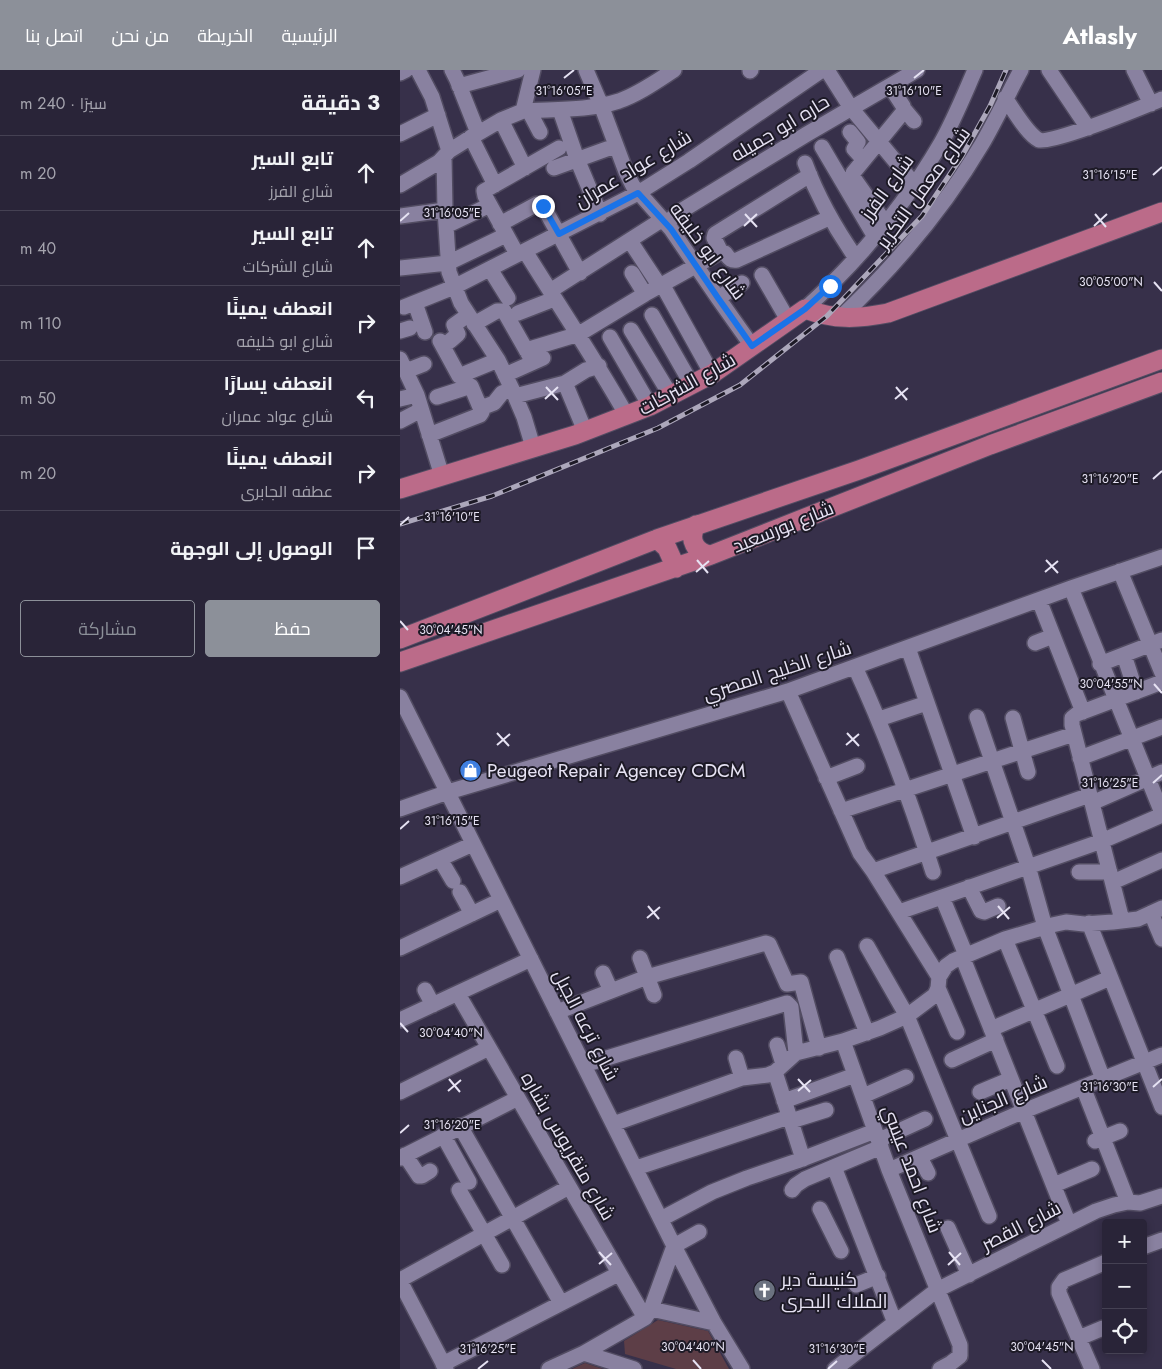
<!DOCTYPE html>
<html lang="ar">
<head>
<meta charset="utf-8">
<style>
	body { margin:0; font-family:Jost,Cairo,sans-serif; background:#312c40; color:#f1f3f6; direction:rtl }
	.controls { position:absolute; right:15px; bottom:15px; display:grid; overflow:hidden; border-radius:5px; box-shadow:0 2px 8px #0003 }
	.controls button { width:45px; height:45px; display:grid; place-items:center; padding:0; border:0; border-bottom:1px solid #454153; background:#292438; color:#f1f3f6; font:25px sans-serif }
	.stop { position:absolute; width:15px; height:15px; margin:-11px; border:4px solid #1a73e8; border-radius:50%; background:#fff }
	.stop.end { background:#1a73e8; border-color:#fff; box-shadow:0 1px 5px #0008 }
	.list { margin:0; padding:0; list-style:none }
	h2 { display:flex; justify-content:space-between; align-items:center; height:65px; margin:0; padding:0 20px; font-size:21px }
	h2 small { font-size:16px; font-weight:400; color:#a5a4ae }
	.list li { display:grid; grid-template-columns:32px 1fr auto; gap:15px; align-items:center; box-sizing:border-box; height:75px; padding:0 20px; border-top:1px solid #454153 }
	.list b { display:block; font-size:19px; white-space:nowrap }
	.list p { margin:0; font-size:16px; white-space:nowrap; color:#a5a4ae }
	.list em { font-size:16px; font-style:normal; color:#a5a4ae }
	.actions { display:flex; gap:10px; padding:15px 20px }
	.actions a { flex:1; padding:11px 0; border:1px solid #8c9099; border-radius:5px; text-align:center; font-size:18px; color:#8c9099 }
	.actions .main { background:#8c9099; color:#fff }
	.icon { flex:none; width:28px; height:28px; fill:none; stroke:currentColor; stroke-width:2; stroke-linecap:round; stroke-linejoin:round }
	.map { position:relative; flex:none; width:762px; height:1299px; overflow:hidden; direction:ltr }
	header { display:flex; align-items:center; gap:30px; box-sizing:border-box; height:70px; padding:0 25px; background:#8c9099; color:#fff }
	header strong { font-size:24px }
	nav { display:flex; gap:28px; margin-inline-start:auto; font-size:18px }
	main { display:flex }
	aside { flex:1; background:#292438 }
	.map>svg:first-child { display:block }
</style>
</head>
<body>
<header>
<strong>Atlasly</strong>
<nav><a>الرئيسية</a><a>الخريطة</a><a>من نحن</a><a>اتصل بنا</a></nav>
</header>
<main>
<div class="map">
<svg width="762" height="1299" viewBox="0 0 762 1299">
	<rect width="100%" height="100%" fill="#37304a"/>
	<path fill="#5d3e47" d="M258,1250L308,1261L329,1299H276L225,1284L224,1271Z
		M185,1293L203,1299H172Z"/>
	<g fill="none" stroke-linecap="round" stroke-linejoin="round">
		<defs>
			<path id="minor" d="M18,0L32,27L49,81
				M52,0L57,10L78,63
				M186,0L201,35L226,102L233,116L271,159L318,228L352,276
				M427,0L451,38L515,115
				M649,0L688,58
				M734,0L751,34
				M350,1L351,0
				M0,3L6,0
				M59,16L118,0
				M605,28C614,40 627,64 639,70C651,75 745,36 762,29
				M504,39L514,51
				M160,40L177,89L200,144
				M123,41L133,0
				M129,41L140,62
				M101,50L125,98
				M450,62L458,72L454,79L463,89
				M0,64L38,45
				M71,67L95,115
				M422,77L475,167
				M44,87L45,140L49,202L61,233L98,290L112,319L124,347L133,377
				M405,93C418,128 435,158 456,188
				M154,98L215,76
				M0,115L39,92L49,81L65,71L101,50L123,41C155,39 188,41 219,31C239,24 257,11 274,0
				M0,146L45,140
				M266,153L281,141L407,64L517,0
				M100,154L137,134H142L180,203
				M486,154L453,107V103L504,41L503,36L490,16
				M46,156L90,135
				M230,171L259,215
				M125,181C159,236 195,289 227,346
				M319,183V178L314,168L315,164L410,105
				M117,184L85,126L84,121L159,78
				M0,198L48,193L106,165
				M90,199L108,228
				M232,203L245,224
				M362,205L388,250
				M262,214L312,304
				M150,221L263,149
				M318,228L342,213
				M15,233L25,262
				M4,237L54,217L238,123L289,91L422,0
				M405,239C458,191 505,135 541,73C554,50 564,25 575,0
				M118,243L154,229
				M252,245L292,315
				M440,248C494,197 544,138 582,74C596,50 608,24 621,0
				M74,254L97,241H104L133,292
				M231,260L271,326
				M0,261L10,258
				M210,267L250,336
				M40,271L59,306L98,290
				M50,271L58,264L54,255L68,245
				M126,280L179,264L245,224L319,183H325C329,188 330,191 337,190L429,148
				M0,289L17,325L42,406
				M6,301L24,294
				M105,305L143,288
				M165,313L185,361
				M115,326L165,313L186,300L199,296
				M0,329L17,325
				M81,338L94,333L102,323L112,319
				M0,351L21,340
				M29,365L80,345L82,342L71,316L37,327
				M720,501L762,603
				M671,518L762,743
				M639,530L683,642
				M635,573L653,566
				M508,578L574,767
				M724,585L736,622
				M700,594L762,570
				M455,597C486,664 511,732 533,802
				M388,621L460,783L473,801L539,907
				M0,627L274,1176L314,1253L342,1299
				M577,647L628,796L645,857L703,1009
				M613,648L628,702
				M479,649L527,633
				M680,688L762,657
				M426,708L457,696
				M692,733L762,702
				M0,739L48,722L388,621L671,518L762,487
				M441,741L674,664
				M40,789L53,811
				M473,801L690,725
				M679,802H710
				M0,807L73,774
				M713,812L762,790
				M569,817L581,841L584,842L598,836
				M60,822L72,844
				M542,827L566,885
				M499,842L702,771L762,745
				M751,843L762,869
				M722,850L672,655V648L677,644L762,612
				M689,853L762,1037
				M605,869L657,996
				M467,876L507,946L589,1146
				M0,878L101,830
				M562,886L669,1154
				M437,887L467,963
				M240,888L254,925
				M203,903L211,921
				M538,918L557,962
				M25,920L33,935
				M58,924L245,1248
				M157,942L247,907L366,873L369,874L387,914L401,912L419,978
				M0,950L131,889
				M591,959L710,908
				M443,971L489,1100L560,1275V1286L551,1293L540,1299
				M377,975L383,994
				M336,988L342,1008
				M552,990L596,970
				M184,995L387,933L391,937L396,983
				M375,1002L403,1089
				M683,1017L728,1132
				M0,1022L89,978
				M580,1022L611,1009
				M463,1026L506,1007
				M384,1031L455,1005
				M391,1051L426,1040
				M213,1054L342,1008L368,1005L375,1002L396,983L443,971L480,958L507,946L535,925L538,918L539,907L546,896L553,891L605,869L652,855L666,852L684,854L713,852L738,849L762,838
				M60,1056L161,1233
				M43,1065L69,1112
				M479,1070L525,1049
				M695,1071L720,1061
				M5,1085L19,1106H22L30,1101
				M520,1087L528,1103
				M0,1088L118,1028
				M434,1097L495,1253
				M236,1098L389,1047
				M489,1100L624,1041L762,985
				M654,1115L692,1099
				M59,1120L102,1195
				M392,1120L396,1115L405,1109L481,1077
				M420,1139L441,1181
				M261,1149L312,1122L347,1108L397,1091L475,1061
				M548,1158L569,1205
				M743,1177L762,1170
				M0,1210L169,1117
				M0,1211L46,1299
				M456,1215L478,1206
				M251,1239L314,1253
				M679,1268L703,1258
				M184,1283L234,1299
				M43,1294L218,1204
				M149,1299L184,1283L245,1248L251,1239L274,1176L299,1162
				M435,1299L537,1220L696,1141L714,1135L728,1132L740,1133L762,1126
				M692,1299L659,1223V1217L664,1210L706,1192"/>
			<path id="major" d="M0,419L175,365L250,336L312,304L405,239C435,250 457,249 488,243L762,142
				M296,455C288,469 295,483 311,485
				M257,469L267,478L276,498
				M0,569L257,469L459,400L762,289
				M0,592L311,485L590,375L762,312"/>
		</defs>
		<use href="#minor" stroke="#524c62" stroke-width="18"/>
		<use href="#major" stroke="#524c62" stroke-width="21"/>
		<use href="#minor" stroke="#8981a0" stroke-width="15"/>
		<use href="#major" stroke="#bb6b89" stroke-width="19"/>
		<defs>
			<path id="rail" d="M0,454L92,426L258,358L340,315L427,246L522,146L562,86L590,36L606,0"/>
		</defs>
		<use href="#rail" stroke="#aca7bb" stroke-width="5"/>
		<use href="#rail" stroke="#1d1a26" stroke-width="3" stroke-dasharray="9" stroke-linecap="butt"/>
	</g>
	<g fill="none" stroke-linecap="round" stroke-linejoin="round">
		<path stroke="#1a73e8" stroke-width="6" d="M143,136L159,164L238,123L271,159L318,228L352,276L405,239L430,216"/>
	</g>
	<path fill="none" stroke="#e6e2f3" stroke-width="2" d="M164,8L174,0M514,8L524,0M753,105L762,97M345,144L357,157M695,144L706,157M0,151L9,143M344,156L357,144M694,156L707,144M754,212L762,221M146,317L158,330M496,317L507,330M145,329L158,317M495,329L508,318M753,409L762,401M0,455L9,447M297,490L308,503M646,490L658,503M296,502L309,491M645,502L658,491M0,551L8,560M754,614L762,623M97,663L109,676M447,663L459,676M97,675L110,664M446,675L459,664M753,713L762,705M0,759L9,751M248,836L259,849M598,836L609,849M247,848L260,837M597,848L610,837M0,953L8,962M49,1009L60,1022M398,1009L410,1022M753,1017L762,1009M48,1021L61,1010M398,1021L411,1010M0,1063L9,1055M199,1182L211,1195M549,1182L560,1195M199,1194L212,1183M548,1195L561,1183M293,1290L301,1299M642,1290L651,1299M78,1299L88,1291M428,1299L437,1291"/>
	<defs>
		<symbol id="shop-disc" viewBox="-11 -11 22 22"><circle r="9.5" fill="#3f7fe0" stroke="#1d1a26"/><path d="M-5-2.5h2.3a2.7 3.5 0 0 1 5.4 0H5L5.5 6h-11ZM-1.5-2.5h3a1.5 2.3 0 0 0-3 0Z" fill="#fff"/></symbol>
		<symbol id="church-disc" viewBox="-11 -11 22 22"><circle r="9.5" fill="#6b7280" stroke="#1d1a26"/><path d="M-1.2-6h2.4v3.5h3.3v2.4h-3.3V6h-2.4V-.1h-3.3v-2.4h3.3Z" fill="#fff"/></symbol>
	</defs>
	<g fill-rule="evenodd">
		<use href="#shop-disc" x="58" y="688" width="25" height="25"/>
		<use href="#church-disc" x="352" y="1208" width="25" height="25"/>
	</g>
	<g text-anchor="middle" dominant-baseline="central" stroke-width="4" stroke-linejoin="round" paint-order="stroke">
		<g font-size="19" fill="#e6e2f3" stroke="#1d1a26">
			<text transform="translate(380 58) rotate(-31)">حاره ابو جميله</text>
			<text transform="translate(233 99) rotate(-31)">شارع عواد عمران</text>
			<text transform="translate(487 117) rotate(-54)">شارع الفرز</text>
			<text transform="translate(523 118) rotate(-54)">شارع معمل التكرير</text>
			<text transform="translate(308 181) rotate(54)">شارع ابو خليفه</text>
			<text transform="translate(287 314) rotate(-29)">شارع الشركات</text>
			<text transform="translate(383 457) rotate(-22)">شارع بورسعيد</text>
			<text transform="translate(377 601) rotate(-18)">شارع الخليج المصري</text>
			<text transform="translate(186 955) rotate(63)">شارع ترعه الجبل</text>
			<text transform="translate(603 1029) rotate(-23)">شارع الجناين</text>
			<text transform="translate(168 1076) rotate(60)">شارع منقريوس بشاره</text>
			<text transform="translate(512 1099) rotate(69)">شارع احمد عيسي</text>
			<text transform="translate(621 1156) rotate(-27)">شارع القصر</text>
		</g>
		<g font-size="19" fill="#e6e2f3" stroke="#1d1a26" text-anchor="start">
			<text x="87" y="700">Peugeot Repair Agencey CDCM</text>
			<text x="381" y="1209">كنيسة دير<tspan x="381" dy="22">الملاك البحرى</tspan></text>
		</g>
	</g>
	<g font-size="12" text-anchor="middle" fill="#e6e2f3" stroke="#1d1a26" stroke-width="4" stroke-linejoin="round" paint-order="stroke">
		<text x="164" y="25">31°16'05"E</text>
		<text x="514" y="25">31°16'10"E</text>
		<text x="710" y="109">31°16'15"E</text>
		<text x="52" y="147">31°16'05"E</text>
		<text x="711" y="216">30°05'00"N</text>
		<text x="710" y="413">31°16'20"E</text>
		<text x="52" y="451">31°16'10"E</text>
		<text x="51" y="564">30°04'45"N</text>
		<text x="711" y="618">30°04'55"N</text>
		<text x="710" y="717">31°16'25"E</text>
		<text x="52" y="755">31°16'15"E</text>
		<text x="51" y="967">30°04'40"N</text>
		<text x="710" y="1021">31°16'30"E</text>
		<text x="52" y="1059">31°16'20"E</text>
		<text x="293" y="1281">30°04'40"N</text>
		<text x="642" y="1281">30°04'45"N</text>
		<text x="88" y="1283">31°16'25"E</text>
		<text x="437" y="1283">31°16'30"E</text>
	</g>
</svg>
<div class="controls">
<button>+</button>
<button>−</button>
<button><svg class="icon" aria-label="locate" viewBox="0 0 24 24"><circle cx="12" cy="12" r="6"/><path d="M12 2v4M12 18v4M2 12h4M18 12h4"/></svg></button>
</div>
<div class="stop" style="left:430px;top:216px"></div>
<div class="stop end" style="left:143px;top:136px"></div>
</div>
<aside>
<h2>3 دقيقة<small>سيرًا · 240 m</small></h2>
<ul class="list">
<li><svg class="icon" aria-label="ahead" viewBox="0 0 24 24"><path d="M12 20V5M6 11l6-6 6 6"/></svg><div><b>تابع السير</b><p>شارع الفرز</p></div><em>20 m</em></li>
<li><svg class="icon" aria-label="ahead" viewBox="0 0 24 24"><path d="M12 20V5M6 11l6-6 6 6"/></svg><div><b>تابع السير</b><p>شارع الشركات</p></div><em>40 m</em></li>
<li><svg class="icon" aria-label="right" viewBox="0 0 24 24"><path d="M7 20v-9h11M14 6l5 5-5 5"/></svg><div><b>انعطف يمينًا</b><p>شارع ابو خليفه</p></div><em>110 m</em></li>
<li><svg class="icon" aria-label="left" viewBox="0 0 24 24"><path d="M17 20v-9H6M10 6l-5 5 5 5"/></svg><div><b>انعطف يسارًا</b><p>شارع عواد عمران</p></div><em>50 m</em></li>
<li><svg class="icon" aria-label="right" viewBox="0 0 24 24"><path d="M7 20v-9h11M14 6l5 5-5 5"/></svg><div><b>انعطف يمينًا</b><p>عطفه الجابرى</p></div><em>20 m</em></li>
<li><svg class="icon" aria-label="arrive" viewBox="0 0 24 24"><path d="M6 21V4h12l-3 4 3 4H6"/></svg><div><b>الوصول إلى الوجهة</b></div></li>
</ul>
<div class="actions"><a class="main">حفظ</a><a>مشاركة</a></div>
</aside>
</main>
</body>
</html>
